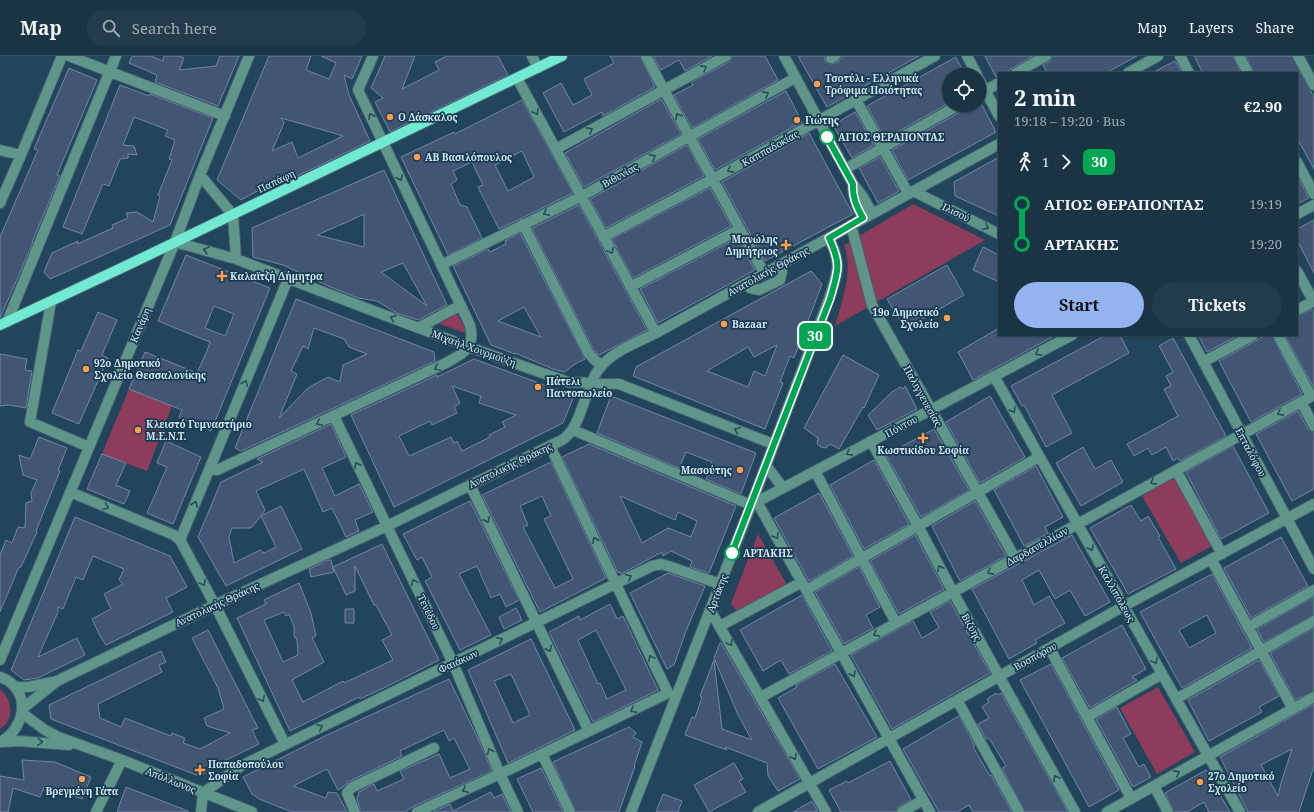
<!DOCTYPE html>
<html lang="en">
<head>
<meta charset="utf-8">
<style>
  body { margin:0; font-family:"Noto Serif",serif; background:#233c4b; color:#f1f3f6; height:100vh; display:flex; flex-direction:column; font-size:15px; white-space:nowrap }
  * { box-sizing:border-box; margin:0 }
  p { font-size:13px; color:#9faab2 }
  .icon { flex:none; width:22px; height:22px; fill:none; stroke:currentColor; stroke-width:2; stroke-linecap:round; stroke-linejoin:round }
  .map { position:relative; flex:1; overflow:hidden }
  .drawer { position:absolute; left:998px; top:16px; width:300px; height:264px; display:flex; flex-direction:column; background:#1a3444; border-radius:0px; box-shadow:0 1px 3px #0004,0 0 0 1px #384f5d }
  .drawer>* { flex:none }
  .badge { padding:0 8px; border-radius:6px; font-size:14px; line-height:26px }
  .controls { position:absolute; left:942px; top:12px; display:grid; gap:8px }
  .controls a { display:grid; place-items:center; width:44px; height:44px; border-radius:50%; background:#1a3444; box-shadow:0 1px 3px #0004,0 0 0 1px #384f5d; font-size:20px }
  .map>.badge { position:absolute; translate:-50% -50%; box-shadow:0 0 0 2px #fff }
  .legs { display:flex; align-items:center; gap:6px; height:44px; padding:0 16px; font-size:13px }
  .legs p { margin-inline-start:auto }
  .summary { display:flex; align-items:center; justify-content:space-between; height:68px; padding:0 16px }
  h1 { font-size:22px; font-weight:700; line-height:30px }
  .primary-button { display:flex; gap:8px; margin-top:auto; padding:8px 16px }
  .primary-button a { flex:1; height:46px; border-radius:24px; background:#95b2f1; color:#111; font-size:16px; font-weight:700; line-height:46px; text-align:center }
  .primary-button a+a { background:#233c4b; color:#f1f3f6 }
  ul { padding:0 16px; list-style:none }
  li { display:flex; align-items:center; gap:14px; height:40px; font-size:15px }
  li i { display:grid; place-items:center; width:6px; height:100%; margin:0 5px; background:currentColor }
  li i::after { content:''; width:10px; height:10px; margin:-5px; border:3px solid; border-radius:50%; background:#1a3444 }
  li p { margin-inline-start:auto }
  li:first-child i { background:linear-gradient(#0000 50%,currentColor 0) }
  li:last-child i { background:linear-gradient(currentColor 50%,#0000 0) }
  header { display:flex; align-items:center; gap:24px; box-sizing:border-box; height:56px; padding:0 20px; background:#1a3444; border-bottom:1px solid #384f5d }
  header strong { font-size:19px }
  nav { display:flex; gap:22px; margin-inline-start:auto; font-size:14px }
  .search { width:280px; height:36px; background:#233c4b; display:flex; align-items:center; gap:10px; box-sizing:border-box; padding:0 14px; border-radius:22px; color:#9faab2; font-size:15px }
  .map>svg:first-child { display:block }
  .green { fill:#8e3c5c }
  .building { fill:#425673; stroke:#7086a6; fill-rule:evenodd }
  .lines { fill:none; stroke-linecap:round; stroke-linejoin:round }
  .minor-casing { stroke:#436276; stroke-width:12 }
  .major-casing { stroke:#436276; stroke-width:12 }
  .minor { stroke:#60968a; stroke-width:10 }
  .major { stroke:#72ead2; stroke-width:10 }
  .oneway { stroke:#264d5c }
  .line-1-casing { stroke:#fff; stroke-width:9 }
  .line-1 { stroke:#00a651; stroke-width:6 }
  .poi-dot { fill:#fb9e50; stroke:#183b50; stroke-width:1.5 }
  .stop-1-dot { fill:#fff; stroke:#00a651; stroke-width:2 }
  .labels { text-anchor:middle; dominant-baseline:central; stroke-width:3.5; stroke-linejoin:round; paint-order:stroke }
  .poi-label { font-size:10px; font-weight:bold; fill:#d3e6f3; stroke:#183b50; text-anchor:start }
  .stop-label { font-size:10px; font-weight:bold; fill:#d3e6f3; stroke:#183b50; text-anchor:start }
  .street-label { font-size:10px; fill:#d3e6f3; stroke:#183b50 }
</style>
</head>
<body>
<header>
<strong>Map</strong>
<div class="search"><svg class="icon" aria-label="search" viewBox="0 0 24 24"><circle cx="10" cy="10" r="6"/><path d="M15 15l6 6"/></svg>Search here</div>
<nav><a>Map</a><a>Layers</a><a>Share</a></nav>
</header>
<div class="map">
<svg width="1314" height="756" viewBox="0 0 1314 756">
  <rect width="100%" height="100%" fill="#23455b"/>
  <path class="green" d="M913 148 985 184 835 270C842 245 854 214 844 189Z
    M456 256 466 275 465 277 440 268 439 266Z
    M129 333 172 350 147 415 102 398Z
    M1174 421 1212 490 1181 507 1142 440Z
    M758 478 787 529 737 556 731 547Z
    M1158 631 1195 696 1157 718 1120 652Z
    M0 633C13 643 15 664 0 673Z"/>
  <path class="building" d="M132 0H151L163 5 164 0H179L184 2 179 14 216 10 220 0H239L218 50 155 26 157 19 129 7Z
    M269 0H311L306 14 329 23 336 7 321 0H362L352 23 344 19 349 39 370 85 287 125 285 120 241 144 217 124ZM281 62 330 76 343 80 298 102 292 86 272 95 284 67Z
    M385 0H415L402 33 439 14 435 6 447 0H498L508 19 390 76 375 46 383 42 371 32Z
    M610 0H640L655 31 603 60 602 56 564 76 543 37 561 27 573 49 592 39 584 23 614 7Z
    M653 0H712L685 15 679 4 661 14Z
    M732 0H765L778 24 692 72 674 39 693 29 691 26 729 6Z
    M798 0H825V5L831 8 838 6 842 0H919L827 51Z
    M985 0H1033L1004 17H999V19L996 21Z
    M1052 0H1137L1106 17H1047L1043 9 1050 5Z
    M1194 0H1233L1241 17H1203Z
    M1246 0H1292L1314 41V113L1297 82V17H1254Z
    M956 1 965 19H949V47L885 83 867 50Z
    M1175 5 1182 17H1152L1167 9Z
    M69 12 97 24 57 119 60 120 32 186H33L21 214 0 262V181L38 94 34 93Z
    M120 29 149 40 150 38 213 62 170 169 50 223 44 216 52 197 78 185 77 188 113 172 112 169 128 162 126 157 137 156 153 166 160 140 158 139 172 104 169 103 175 84 165 80 168 74 134 61 123 89 134 90 137 99 128 98V102L120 103 109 130 103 128 82 178 63 171Z
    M786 35 802 66 715 114 698 83Z
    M661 43 681 78 584 131 565 97Z
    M522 44 573 137 499 173 478 131 483 129 472 106 453 115 457 124 451 128 460 149 467 151 482 182 448 199 401 101 454 76 455 78ZM522 95 534 121 508 135 495 109Z
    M965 49H982L996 76 908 124 892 94 962 55Z
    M855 56 874 89 852 102 833 69Z
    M809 77 853 158 765 205 722 126Z
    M687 89 704 120 606 172 590 143Z
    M880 101 899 135 878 147 859 112Z
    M999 101V160L955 140 954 126Z
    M384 114 447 249 418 264 397 257 377 245 358 242 335 233 283 209 253 201 252 172ZM364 158V191L317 179 347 166ZM403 207 427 250 381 216Z
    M1297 120 1309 142 1297 148Z
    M710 132 731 170 633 222 612 183Z
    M579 149 647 274 599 299 594 294 532 172Z
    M1314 164V217L1297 184V173Z
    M520 177 585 303 575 308 565 316 553 313 515 297V298L491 289 453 210 488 193 490 196 506 188 505 185ZM524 251 541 281 498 265Z
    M737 182 755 214 658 267 640 233Z
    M983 191 999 199V226L973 214Z
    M186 199 270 232 211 375 179 361 182 354 129 333 145 296 197 317 207 295 210 286 158 265ZM214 250 234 258 225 280 205 272Z
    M947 209 964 239 905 273 887 243Z
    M811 215 822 228 794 302 790 300 780 326 783 327 765 373 633 320 636 311ZM777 289 765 320 754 315 748 331 707 315 748 291 754 301Z
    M296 243 434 296 435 305 241 395 235 392ZM314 272 344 283 349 291 367 298 343 309 340 326 328 321 308 332 279 362 297 318 291 315 303 290 308 293Z
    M1312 253 1314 256V332L1285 279H1297V260Z
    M98 256 117 264 102 299 108 302 79 368 52 357 78 294 81 295Z
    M999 272V279H1056L973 324 958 296Z
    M1106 279H1120L1129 297 1052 339 1072 377 1046 391 1024 349 1022 350 1011 330Z
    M1198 279H1239L1207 296Z
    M1266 279H1272L1302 338 1251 366 1219 305Z
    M1173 282 1226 380 1180 405 1178 402 1173 405 1166 391 1152 399 1148 392 1134 400 1127 388 1178 360 1164 333 1171 330 1166 320 1173 316 1159 290Z
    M0 298 27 303 25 314 32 315 26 352 9 349 0 350Z
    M843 299 879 319 864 352 863 351 839 393 830 388 826 392 821 391 817 388 818 382 804 372Z
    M474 303 574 340 563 367 394 451 351 359 437 319V321ZM452 330 481 340 479 347 516 359 502 366 505 371 489 379 490 381 462 395 457 385 454 387 451 381 409 400 399 380 430 365 432 369 457 357 454 351 460 347Z
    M905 330 917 353 877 374 868 359 892 336 900 331 903 333Z
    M611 340 756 397 741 438 706 423 712 406 686 396 679 412 597 377Z
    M990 340 1025 401 980 427 946 366Z
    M1298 355 1308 373 1314 376V433L1292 445 1256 378Z
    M331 368 346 401 322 412 335 440 359 428 373 456 355 464 359 475 346 481 332 452 323 456 304 413 256 435 265 454 261 460 281 450 302 493 226 530 198 481 221 426 263 406 257 403ZM261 460 276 491 264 497 260 494 234 507 229 481 232 472H251Z
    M934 373 969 434 921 461 886 399Z
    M39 381 67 392 58 414 60 415 36 475 37 476 21 511H19L0 556V499L6 484 12 487 18 471 25 472 26 447 32 445 31 437 37 424 23 419 19 399 30 403Z
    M166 385 201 401 173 468 147 457 167 411 157 407Z
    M589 388 736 450 709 517 690 511 692 505 671 495 663 500 662 496 621 518 620 516 618 517 562 401ZM620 440 675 464 678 456 697 465 691 481 668 472 642 487Z
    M1233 390 1269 457 1221 483 1186 416Z
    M1083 391 1095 413 1111 404 1123 426 1081 450 1056 407Z
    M102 398 126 407 116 429 130 435 124 448 87 433Z
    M874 404 909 468 864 493 830 429Z
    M551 406 606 522 540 556 482 439ZM542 440 551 460 544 463 573 523 555 532 523 471 528 469 520 450Z
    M1036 410 1063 461 1045 471 1048 477 1024 490 994 434Z
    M819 437 853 500 809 525 774 462Z
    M470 445 519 544 506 551 500 538 491 542 477 510 459 518 491 579 460 594 425 525 432 521 422 501 417 504 403 478Z
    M975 445 1006 500 960 525 932 470Z
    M1131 449 1141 465 1148 460 1160 480 1158 481 1176 513 1128 538 1090 472Z
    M75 461 170 500 187 531 166 542 173 556 106 589 100 580 92 563 111 553 104 538 123 528 119 524 124 513 93 500 83 524 76 521 63 553 58 551V556L38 601 77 582 85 599 38 622 24 624 11 614Z
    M915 479 944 533 899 558 870 505Z
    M1072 479 1110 546 1085 560 1070 534 1055 543 1039 514 1022 524 1034 549 1049 540 1065 567 1035 584 1037 587 1009 603 972 533Z
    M1281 481 1308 530 1251 562 1224 512Z
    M382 488 439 604 388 630 360 643 359 641 290 675 237 562 266 548 264 544 299 527 311 557 316 580 312 582 324 606 292 624 303 646 343 625 344 627 393 604 382 584 392 579 376 549H374L355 510V535L346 539 333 511ZM284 556 286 560 289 558 294 570V580L297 584 298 599 283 606 264 564Z
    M328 504H331L334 516 311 521 309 513Z
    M859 511 880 551 866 559 873 572 844 588 815 536Z
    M668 517 705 530 686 575 674 609 667 613 630 537Z
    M1212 518 1252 592 1182 632 1140 556ZM1207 559 1216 577 1189 592 1179 574Z
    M802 539 832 595 789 618 781 604 763 615 740 574Z
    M1314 541V559L1264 586 1257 573Z
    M950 545 990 617 892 673 851 599 913 565 922 582 939 572 930 556Z
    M610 548 617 563 623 560 658 634 593 666 549 576 579 560 580 564ZM596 574 626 634 607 643 600 627 598 628 578 584Z
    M516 552 522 564 504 573 499 561Z
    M345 553H354V567H345Z
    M1122 569 1146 613 1132 621 1137 624 1090 652 1062 602Z
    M1314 572V635L1295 644 1270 597Z
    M208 574 258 672 252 674 259 688 220 707 221 709 199 720 51 663 49 649 161 595 166 606 159 609 162 616 98 648 100 662 121 671 125 662 171 680 172 677 185 682 183 687 200 693 230 677 207 670 204 662 224 653 218 632 192 582Z
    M531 583 575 674 508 707 468 614ZM511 618 530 659 513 667 494 625Z
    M720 587H721L800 723 778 735 768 720 767 707 725 691 727 694 685 679 692 661 695 662 702 641 700 640 714 604 722 673 752 684 738 659 714 602Z
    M1259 604 1279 640 1259 651 1262 656 1209 685 1188 644Z
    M835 608 877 681 818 713 778 642 797 631 796 629Z
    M1051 608 1119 734 1089 751 1020 624Z
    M449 623 481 689 492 715 414 750 405 756H361L357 743 359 736 374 728 377 735 404 723 400 715 439 698 450 722 470 713 454 682 449 685 444 674 400 695 402 700 348 726 343 731 338 734 327 713 293 730 326 742 328 736 337 737 347 756H292L259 743 252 738 243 721 327 679Z
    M996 637 998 639 1001 637 1068 756H1025L1002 712 1006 710 989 682 986 683 978 668 989 662 982 651 989 646 987 643Z
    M1314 648V710L1299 756H1248L1220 701ZM1292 693 1281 727 1278 740 1261 709Z
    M1117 651 1131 678 1123 682 1139 711 1144 708 1151 721 1133 731 1096 663Z
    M959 660 975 690 973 691 990 720 991 719 1012 756H973L969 749 957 756H939L903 693Z
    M629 671 636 677 633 681 642 686 634 710H635L619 756H576L553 706Z
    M22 704 55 706 91 721 82 743 45 729 40 741 13 732 8 756H0V720L24 724Z
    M890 705 911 744 898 751 896 756H841L829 734 847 725 848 727Z
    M734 707 743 723 739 725 746 736 709 756 694 729Z
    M541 712 563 756H533L517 723Z
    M1206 714 1230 756H1209L1204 746 1187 756H1174L1165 737Z
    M126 731 188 755V756H117Z
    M491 736 494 742 502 738 511 756H433L450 748 453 755Z
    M663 738 682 745 678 756H656Z
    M812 745 818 756H793Z"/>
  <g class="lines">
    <g class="minor-casing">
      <path id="minor" d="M69 0 225 60
        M532 0 538 12
        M646 0 664 34 764 217
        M784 0 853 128 863 141 872 157
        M967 0 977 19
        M1180 0 1189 17
        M1239 0 1248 17
        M1298 0 1314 29
        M831 2 835 0
        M1016 17 1046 0
        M1128 17 1158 0
        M517 22 656 277
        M979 23 999 60
        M979 38 999 27
        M856 44 908 137 913 135
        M556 93 726 0
        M0 94 21 99
        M1297 106 1314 138
        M845 113 959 49
        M200 119 233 159 236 203
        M853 128C852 141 857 151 863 162
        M913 135 999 178
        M0 147 21 99 62 0
        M1297 158 1314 149
        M523 168 589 298 601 310
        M851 169 872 249 1015 502
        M603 181 713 123 935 0
        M175 186 236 203 469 291 568 326 619 328 773 388
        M441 209 582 140 795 22
        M1297 215 1314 246
        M630 231 740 173
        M750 232 759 234 780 224 782 215
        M51 246 30 366 89 391
        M1297 254 1314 245
        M7 266 116 0
        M418 272 461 249
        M1189 279 1314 513
        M1278 279 1311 340
        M1203 306 1253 279
        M994 320 1240 756
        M1301 346 1314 370
        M334 360 453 607 500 718 518 756
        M573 374 751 449
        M871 385 918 470 953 536 999 620 1075 756
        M550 390 668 637
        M766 409 783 432
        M210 413 217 414 444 308C462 298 476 293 470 269L358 34 373 0
        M1176 414 1222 498
        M815 415 896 567
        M470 429 589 675
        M70 436 174 479 180 484 215 549 285 688
        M757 446 930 756
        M751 449 1072 279
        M180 484 288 223
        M1211 503 1293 653
        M806 534 1039 401
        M710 554 826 756
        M720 570 802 526
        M1248 571 1314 534
        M1050 593 1131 742
        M0 604 175 186 200 119 249 0
        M0 621C31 632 27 670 2 685
        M15 631H28L53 626
        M761 641 1314 339
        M1176 643 1314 565
        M957 644 1019 756
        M22 653 57 625 215 549 387 470 562 384C582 372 584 332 599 313 612 295 637 287 656 277L999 88
        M22 657 45 674 58 681 122 704 252 756
        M1087 661 1162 618
        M1 686 18 685 69 689
        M542 698 570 756
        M1154 730 1168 756
        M96 756 122 704
        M201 756 203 737 241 710 652 510 661 508 668 510 720 528
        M355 756 347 737 351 732 434 692
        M417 756 500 718 668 637
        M631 756 751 449 829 243C838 215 842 209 829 182
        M758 756 1124 550 1314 448
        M902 756 923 744
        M1107 756 1314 641"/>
    </g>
    <g class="major-casing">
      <path id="major" d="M0 269 132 207 562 0"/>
    </g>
    <use href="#minor" class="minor"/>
    <use href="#major" class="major"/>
  </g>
  <defs><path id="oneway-chevron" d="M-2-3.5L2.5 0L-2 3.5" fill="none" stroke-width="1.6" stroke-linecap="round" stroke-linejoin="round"/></defs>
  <g class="oneway">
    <use href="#oneway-chevron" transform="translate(704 12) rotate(-29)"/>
    <use href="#oneway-chevron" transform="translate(766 38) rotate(-29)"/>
    <use href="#oneway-chevron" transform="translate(536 56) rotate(62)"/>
    <use href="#oneway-chevron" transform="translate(371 60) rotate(-115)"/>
    <use href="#oneway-chevron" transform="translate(678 60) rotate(-119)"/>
    <use href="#oneway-chevron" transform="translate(590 74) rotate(-29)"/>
    <use href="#oneway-chevron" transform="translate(653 101) rotate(-29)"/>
    <use href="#oneway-chevron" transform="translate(730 114) rotate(151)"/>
    <use href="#oneway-chevron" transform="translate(400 122) rotate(65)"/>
    <use href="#oneway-chevron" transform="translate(546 157) rotate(155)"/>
    <use href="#oneway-chevron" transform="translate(986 171) rotate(26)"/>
    <use href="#oneway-chevron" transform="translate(206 194) rotate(-164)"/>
    <use href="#oneway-chevron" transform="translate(611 195) rotate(62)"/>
    <use href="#oneway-chevron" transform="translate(393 262) rotate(-159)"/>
    <use href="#oneway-chevron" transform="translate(1038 297) rotate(152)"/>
    <use href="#oneway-chevron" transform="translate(437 312) rotate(155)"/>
    <use href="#oneway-chevron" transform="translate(245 327) rotate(-68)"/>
    <use href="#oneway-chevron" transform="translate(1013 354) rotate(60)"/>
    <use href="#oneway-chevron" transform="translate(1280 357) rotate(151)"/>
    <use href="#oneway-chevron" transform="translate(319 367) rotate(155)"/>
    <use href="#oneway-chevron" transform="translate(737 374) rotate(-159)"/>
    <use href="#oneway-chevron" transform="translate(849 397) rotate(152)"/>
    <use href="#oneway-chevron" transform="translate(357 409) rotate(-116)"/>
    <use href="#oneway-chevron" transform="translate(1153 426) rotate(151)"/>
    <use href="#oneway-chevron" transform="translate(195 448) rotate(-68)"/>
    <use href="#oneway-chevron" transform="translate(106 451) rotate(22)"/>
    <use href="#oneway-chevron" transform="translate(487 464) rotate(64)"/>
    <use href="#oneway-chevron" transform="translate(776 480) rotate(61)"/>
    <use href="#oneway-chevron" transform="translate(595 484) rotate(-115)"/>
    <use href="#oneway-chevron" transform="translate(1091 492) rotate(60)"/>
    <use href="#oneway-chevron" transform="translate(940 512) rotate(-117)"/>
    <use href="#oneway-chevron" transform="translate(990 516) rotate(151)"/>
    <use href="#oneway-chevron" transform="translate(629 521) rotate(-25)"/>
    <use href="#oneway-chevron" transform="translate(414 526) rotate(-116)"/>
    <use href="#oneway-chevron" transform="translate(203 527) rotate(62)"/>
    <use href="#oneway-chevron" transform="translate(876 578) rotate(151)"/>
    <use href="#oneway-chevron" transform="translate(500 584) rotate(-25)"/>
    <use href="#oneway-chevron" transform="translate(730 587) rotate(60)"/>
    <use href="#oneway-chevron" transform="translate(549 593) rotate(64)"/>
    <use href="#oneway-chevron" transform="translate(651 602) rotate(-116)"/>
    <use href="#oneway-chevron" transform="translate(1155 605) rotate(60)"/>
    <use href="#oneway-chevron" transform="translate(853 618) rotate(61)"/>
    <use href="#oneway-chevron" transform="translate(262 643) rotate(63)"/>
    <use href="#oneway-chevron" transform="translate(633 654) rotate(154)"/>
    <use href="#oneway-chevron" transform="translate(320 671) rotate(-26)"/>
    <use href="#oneway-chevron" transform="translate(40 686) rotate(4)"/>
    <use href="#oneway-chevron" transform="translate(490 695) rotate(-113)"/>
    <use href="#oneway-chevron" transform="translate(794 701) rotate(60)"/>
    <use href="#oneway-chevron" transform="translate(1177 717) rotate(-29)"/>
    <use href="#oneway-chevron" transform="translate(1056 722) rotate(-119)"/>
    <use href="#oneway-chevron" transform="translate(465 734) rotate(155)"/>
  </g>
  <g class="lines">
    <g class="line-1-casing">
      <path id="line-1" d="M732 497 830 243C838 215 842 209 829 182L863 162C857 151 852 141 853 128L827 81"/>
    </g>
    <use href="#line-1" class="line-1"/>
  </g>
  <g class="poi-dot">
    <circle cx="817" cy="28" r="4"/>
    <circle cx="390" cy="61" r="4"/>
    <circle cx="797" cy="64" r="4"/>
    <circle cx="417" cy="101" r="4"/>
    <path d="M784 183h4v4h4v4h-4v4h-4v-4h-4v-4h4z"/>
    <path d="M220 214h4v4h4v4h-4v4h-4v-4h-4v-4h4z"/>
    <circle cx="947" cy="262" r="4"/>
    <circle cx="724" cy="268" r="4"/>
    <circle cx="86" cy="313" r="4"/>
    <circle cx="538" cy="331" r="4"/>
    <circle cx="138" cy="374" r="4"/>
    <path d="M921 376h4v4h4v4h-4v4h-4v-4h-4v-4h4z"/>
    <circle cx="740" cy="414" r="4"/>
    <path d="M198 708h4v4h4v4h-4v4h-4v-4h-4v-4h4z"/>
    <circle cx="82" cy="723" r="4"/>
    <circle cx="1200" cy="726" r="4"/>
  </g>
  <g class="stop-1-dot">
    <circle cx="827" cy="81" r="7"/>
    <circle cx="732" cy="497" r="7"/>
  </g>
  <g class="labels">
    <g class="poi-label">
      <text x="825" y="22">Τσοτύλι - Ελληνικά<tspan x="825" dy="12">Τρόφιμα Ποιότητας</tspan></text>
      <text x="398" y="61">Ο Δάσκαλος</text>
      <text x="805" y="64">Γιώτης</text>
      <text x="425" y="101">ΑΒ Βασιλόπουλος</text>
      <text x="778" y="183" text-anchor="end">Μανώλης<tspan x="778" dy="12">Δημήτριος</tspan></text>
      <text x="230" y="220">Καλαϊτζή Δήμητρα</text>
      <text x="939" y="256" text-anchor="end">19ο Δημοτικό<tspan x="939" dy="12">Σχολείο</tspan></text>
      <text x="732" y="268">Bazaar</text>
      <text x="94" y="307">92ο Δημοτικό<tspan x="94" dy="12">Σχολείο Θεσσαλονίκης</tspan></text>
      <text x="546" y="325">Πάτελι<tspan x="546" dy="12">Παντοπωλείο</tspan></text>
      <text x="146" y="368">Κλειστό Γυμναστήριο<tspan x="146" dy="12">Μ.Ε.Ν.Τ.</tspan></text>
      <text x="923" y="394" text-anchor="middle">Κωστικίδου Σοφία</text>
      <text x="732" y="414" text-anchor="end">Μασούτης</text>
      <text x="208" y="708">Παπαδοπούλου<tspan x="208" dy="12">Σοφία</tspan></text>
      <text x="1208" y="720">27ο Δημοτικό<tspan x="1208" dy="12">Σχολείο</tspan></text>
      <text x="82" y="735" text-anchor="middle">Βρεγμένη Γάτα</text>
    </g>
    <g class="stop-label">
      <text x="838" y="81">ΑΓΙΟΣ ΘΕΡΑΠΟΝΤΑΣ</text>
      <text x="743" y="497">ΑΡΤΑΚΗΣ</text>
    </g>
    <g class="street-label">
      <text transform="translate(770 92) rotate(-29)">Καππαδοκίας</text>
      <text transform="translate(620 119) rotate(-29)">Βιθυνίας</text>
      <text transform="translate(276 125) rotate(-26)">Παπάφη</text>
      <text transform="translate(956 156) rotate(26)">Ιλισού</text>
      <text transform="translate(768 215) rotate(-29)">Ανατολικής Θράκης</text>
      <text transform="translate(140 269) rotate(-67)">Κανάρη</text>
      <text transform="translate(474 292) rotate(20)">Μιχαήλ Χουρμούζη</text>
      <text transform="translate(923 340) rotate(61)">Παλιγγενεσίας</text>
      <text transform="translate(901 370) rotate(-28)">Πόντου</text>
      <text transform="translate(1251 396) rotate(62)">Επταλόφου</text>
      <text transform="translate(510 409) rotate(-26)">Ανατολικής Θράκης</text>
      <text transform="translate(1037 490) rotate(-29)">Δαρδανελλίων</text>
      <text transform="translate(717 537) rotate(-69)">Αρτάκης</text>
      <text transform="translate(1117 538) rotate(60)">Καλλιπόλεως</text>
      <text transform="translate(217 548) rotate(-25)">Ανατολικής Θράκης</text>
      <text transform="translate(429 556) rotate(64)">Τενέδου</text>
      <text transform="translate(972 571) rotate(61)">Βιζύης</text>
      <text transform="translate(1035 600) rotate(-29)">Βοσπόρου</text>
      <text transform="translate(458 605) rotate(-25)">Φαιάκων</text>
      <text transform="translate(171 724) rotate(22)">Απόλλωνος</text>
    </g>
  </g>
</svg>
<div class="controls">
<a><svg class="icon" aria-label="locate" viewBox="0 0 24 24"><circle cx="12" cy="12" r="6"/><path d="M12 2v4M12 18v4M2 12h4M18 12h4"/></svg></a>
</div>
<b class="badge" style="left:815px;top:280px;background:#00a651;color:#fff">30</b>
<section class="drawer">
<div class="summary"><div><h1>2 min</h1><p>19:18 – 19:20 · Bus</p></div><b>€2.90</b></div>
<div class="legs"><svg class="icon" aria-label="walk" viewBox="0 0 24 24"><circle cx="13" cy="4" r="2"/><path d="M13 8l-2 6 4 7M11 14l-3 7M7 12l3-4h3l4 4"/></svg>1<svg class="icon" aria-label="forward" viewBox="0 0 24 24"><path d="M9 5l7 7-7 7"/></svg><b class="badge" style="background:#00a651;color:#fff">30</b></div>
<ul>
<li><i style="color:#00a651"></i><b>ΑΓΙΟΣ ΘΕΡΑΠΟΝΤΑΣ</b><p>19:19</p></li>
<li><i style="color:#00a651"></i><b>ΑΡΤΑΚΗΣ</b><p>19:20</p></li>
</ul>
<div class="primary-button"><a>Start</a><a>Tickets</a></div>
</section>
</div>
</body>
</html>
